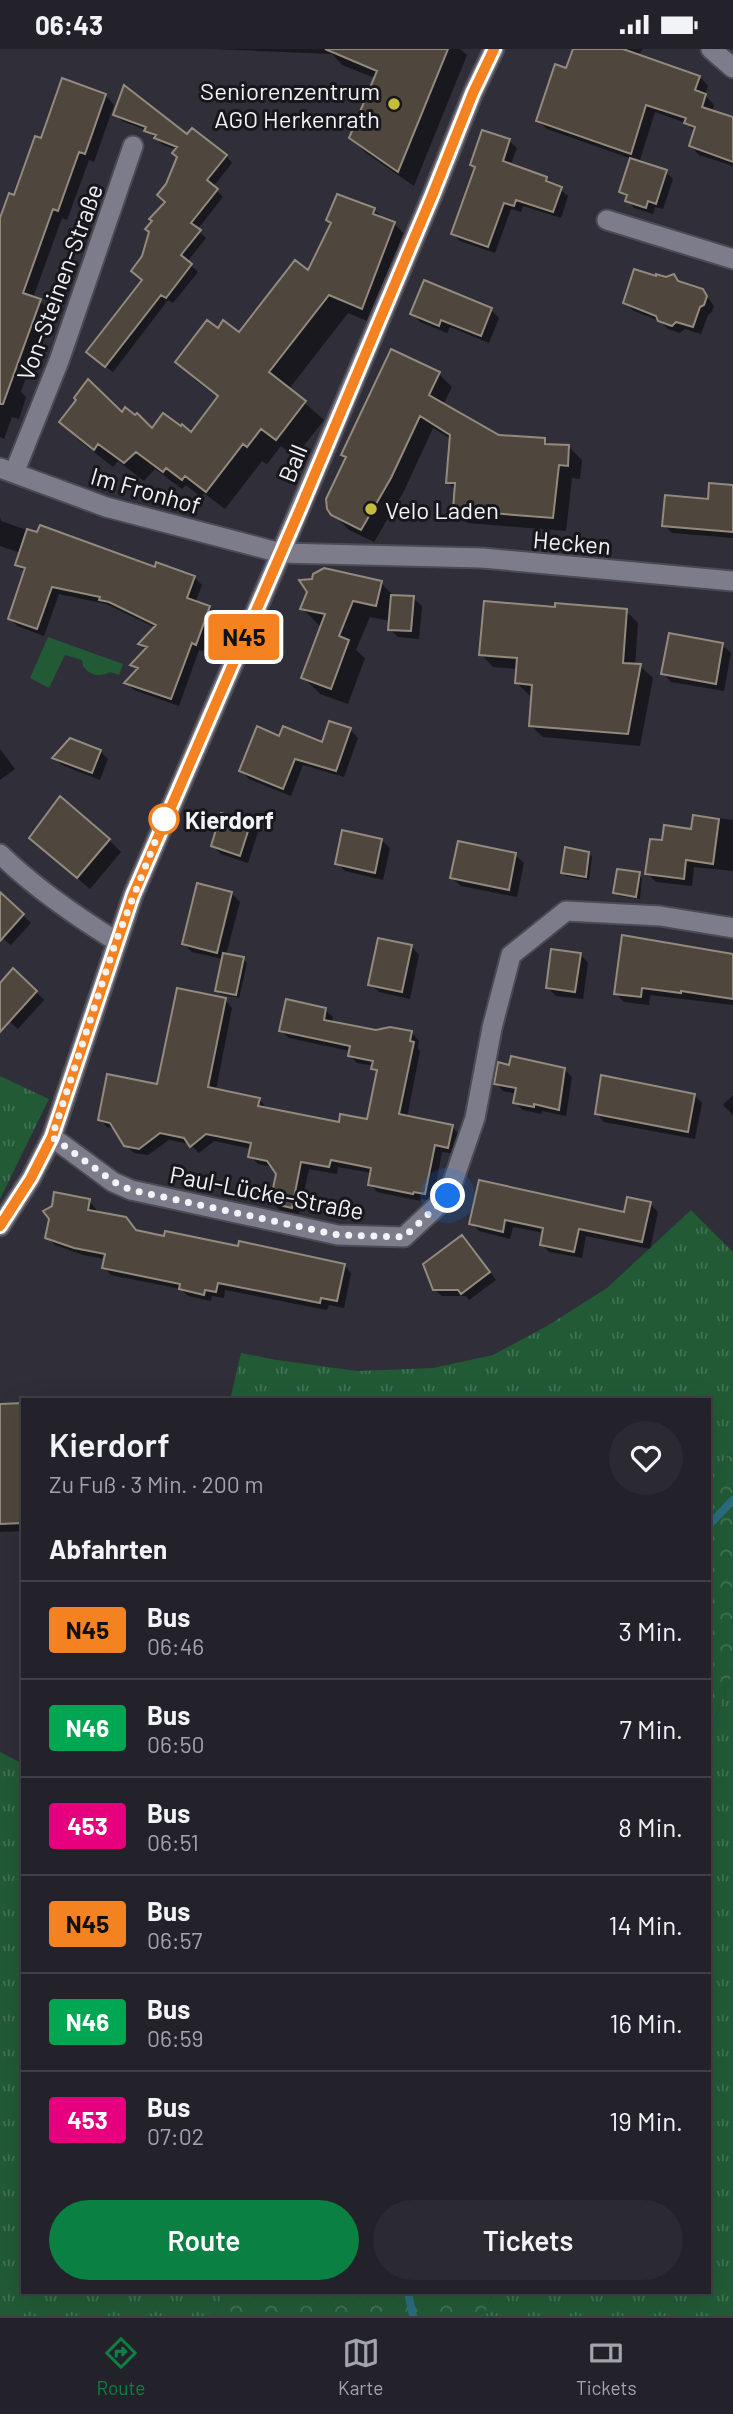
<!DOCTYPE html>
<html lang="de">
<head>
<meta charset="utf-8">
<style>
  body { margin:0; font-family:Barlow,sans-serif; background:#2b2a33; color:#f1f3f6; height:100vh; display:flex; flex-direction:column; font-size:26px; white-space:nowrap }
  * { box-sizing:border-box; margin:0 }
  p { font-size:23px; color:#a3a4a9 }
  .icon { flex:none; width:38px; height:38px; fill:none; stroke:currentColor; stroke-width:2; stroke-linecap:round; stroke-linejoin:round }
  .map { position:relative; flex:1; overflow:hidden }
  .sheet { position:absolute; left:21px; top:1349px; width:690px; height:896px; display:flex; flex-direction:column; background:#23222b; border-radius:0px; box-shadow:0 7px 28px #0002,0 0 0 2px #403f47 }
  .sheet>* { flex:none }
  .badge { padding:0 14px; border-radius:5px; font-size:24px; line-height:46px }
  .you { position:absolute; width:35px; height:35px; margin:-18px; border:5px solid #fff; border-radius:50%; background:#1a73e8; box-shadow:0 0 0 10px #1a73e833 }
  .map>.badge { position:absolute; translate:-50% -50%; box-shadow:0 0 0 4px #fff }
  h2 { padding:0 28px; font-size:26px; line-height:63px }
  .round { display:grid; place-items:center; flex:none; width:74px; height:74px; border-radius:37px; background:#2b2a33 }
  .summary { display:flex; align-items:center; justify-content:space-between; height:119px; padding:0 28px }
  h1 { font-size:33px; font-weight:600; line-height:52px }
  .primary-button { display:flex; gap:14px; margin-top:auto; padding:14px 28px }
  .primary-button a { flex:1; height:80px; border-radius:42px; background:#0b8043; color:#fff; font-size:28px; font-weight:600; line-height:80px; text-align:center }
  .primary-button a+a { background:#2b2a33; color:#f1f3f6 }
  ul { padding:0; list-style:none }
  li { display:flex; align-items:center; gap:21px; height:98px; padding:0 28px; border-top:2px solid #403f47 }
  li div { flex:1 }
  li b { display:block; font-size:26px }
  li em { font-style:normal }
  li .badge { min-width:77px; font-weight:700; text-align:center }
  .status { display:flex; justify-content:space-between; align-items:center; height:49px; padding:0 35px; background:#23222b; direction:ltr }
  .status svg { height:19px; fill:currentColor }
  .menu { display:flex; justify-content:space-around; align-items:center; height:98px; border-top:2px solid #403f47; background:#23222b; font-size:19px; color:#a3a4a9 }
  .menu a { display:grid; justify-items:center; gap:4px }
  .menu .current { color:#0b8043 }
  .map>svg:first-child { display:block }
  .grass { fill:url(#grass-tufts) }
  .forest { fill:url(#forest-crowns) }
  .park { fill:#225a36 }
  .shadow { fill:#0007 }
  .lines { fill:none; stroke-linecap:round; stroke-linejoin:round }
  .stream { stroke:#2a6c80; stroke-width:8 }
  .building { fill:#4f473d; stroke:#938a7e; stroke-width:2 }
  .minor-casing { stroke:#4c4b54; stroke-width:23 }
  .secondary-casing { stroke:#4c4b54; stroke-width:23 }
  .minor { stroke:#7d7c8a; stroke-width:19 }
  .secondary { stroke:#7d7c8a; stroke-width:19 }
  .line-casing { stroke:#fff; stroke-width:16 }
  .line { stroke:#f58220; stroke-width:10 }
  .walk { stroke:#f2f2f9; stroke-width:7; stroke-dasharray:0 12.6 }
  .poi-dot { fill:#c5bc3d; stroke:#17171c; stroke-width:2.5 }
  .stop-dot { fill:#fff; stroke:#f58220; stroke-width:3.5 }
  .labels { text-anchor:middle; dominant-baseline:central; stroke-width:6; stroke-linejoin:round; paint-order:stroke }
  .poi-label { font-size:24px; fill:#f2f2f9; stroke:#17171c; text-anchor:end }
  .street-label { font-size:24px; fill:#f2f2f9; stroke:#17171c }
  .stop-label { font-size:24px; font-weight:bold; fill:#f2f2f9; stroke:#17171c; text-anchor:start }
</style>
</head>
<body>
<div class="status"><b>06:43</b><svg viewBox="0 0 49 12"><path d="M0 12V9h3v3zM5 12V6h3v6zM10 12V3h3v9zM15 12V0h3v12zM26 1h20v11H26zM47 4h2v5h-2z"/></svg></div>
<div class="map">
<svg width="733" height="2267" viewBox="0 0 733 2267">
  <defs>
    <pattern id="grass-tufts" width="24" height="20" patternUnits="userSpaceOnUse" patternTransform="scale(1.75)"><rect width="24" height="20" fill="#225a36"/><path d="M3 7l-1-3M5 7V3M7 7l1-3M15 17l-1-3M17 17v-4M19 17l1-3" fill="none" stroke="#437254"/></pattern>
    <pattern id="forest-crowns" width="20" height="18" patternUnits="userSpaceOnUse" patternTransform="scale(1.75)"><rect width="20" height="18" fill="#225a36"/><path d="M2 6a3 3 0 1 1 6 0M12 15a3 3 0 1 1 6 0" fill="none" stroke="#437254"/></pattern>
  </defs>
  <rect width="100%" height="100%" fill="#2f2e39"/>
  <path class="grass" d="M0 1027 49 1050 0 1150Z
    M691 1161 733 1203V1403L709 1428V1351H230L241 1304 277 1311 357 1322 433 1319 493 1306 547 1277 607 1239Z
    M733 1622V2267H484L492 2244H709V1685Z
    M0 1703 23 1715V2244H224L214 2267H0Z"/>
  <path class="forest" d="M733 1403V1622L709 1685V1428Z
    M224 2244H492L484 2267H214Z"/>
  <path class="park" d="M48 588 123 615 119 626 110 623C99 629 90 626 83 617L82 611 65 606 49 639 30 629Z"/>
  <path class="shadow" d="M212 0H460L467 6 414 137 366 104 351 89 375 29 342 16 332 5Z
    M575 0H643L637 7 700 28 708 37 705 46 714 56 712 63 733 70V117L699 106 691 97 695 83 686 74 655 63 639 114 666 123 673 130 663 160 655 158 653 165 634 159 621 142 632 110 547 80 538 72 567 21Z
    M105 46 114 56 94 113 89 111 67 171 62 169 33 249 40 252 49 261 21 343 26 348 19 370 12 368 4 390 0 388V174L15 148 42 91Z
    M115 65 187 88 226 107 232 114 213 138 223 148 197 181 206 189 187 213 198 223 173 254 168 251 113 323 95 310 144 232V208L167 154V136L179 108 177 101 163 96 146 81 122 72Z
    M509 92 517 99 511 115 546 129 568 147 561 169 523 157 521 163 511 160 495 204 460 192 453 185 476 119 472 116Z
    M374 161 385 171 394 175 413 193 381 278 348 264 289 340 324 371 295 408 281 397 267 415 262 412 225 460 204 444 201 448 186 436 182 440 155 420 144 432 118 412 113 418 80 392 61 373 122 365 152 381 192 386 219 349 195 331 177 313 218 281 239 286 309 224Z
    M674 227 683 235 702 241 714 257 712 263 708 266 701 285 685 280 680 284 668 280 660 272 634 262 625 254Z
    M491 261 499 269 489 294 450 278 447 284 420 273 412 264Z
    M439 325 452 338 443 356 499 388 544 391 551 397 569 398 582 411 580 430 572 429 566 482 468 474 455 461 457 442 448 433 451 390 433 379 404 442 374 493 349 481 331 463Z
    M733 438V489L672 484 664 476Z
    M0 468 1 472 38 485 156 520 194 528 202 536 195 554 209 558 216 566 203 602 199 601 179 657 134 641 127 634 138 621 133 616 146 602 140 595 156 579 106 555 59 545 44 587 17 577 10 569 25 524 17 515 21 504 0 497Z
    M381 534 395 548 413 549 422 557 419 590 398 588 390 580V572L370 568 356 601 365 609 348 655 320 645 303 628 322 577 319 576 302 559Z
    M626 562 638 574 635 617H640L653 629 640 697 543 688 530 676 533 646H529L517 634 518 620 493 618 481 605Z
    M722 596 731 604 724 642 671 633 663 624Z
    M350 681 358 689 344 728 303 716 291 747 249 730 241 722 280 689 323 695Z
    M0 700 15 720 0 731Z
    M100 702 108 710 100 731 62 716 54 709Z
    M695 766 733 771V822L694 818 692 837 656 833 647 824 663 793 692 782Z
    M250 775 258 783 248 814 221 805 213 797Z
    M109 791 121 803 90 840 44 801Z
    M381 791 390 799 383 831 345 822 337 814Z
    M589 804 592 808 589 831 566 827 563 824Z
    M515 806 524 814 517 848 461 837 452 829Z
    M639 825 642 829 640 850 619 847 615 844Z
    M198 836 232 845 240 853 226 906 243 910 247 914 239 949 220 945 217 942 223 910 192 903 184 895Z
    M0 845 31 874 11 896 0 887Z
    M411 897 419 906 410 950 379 943 370 935Z
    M580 905 588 914 583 950 556 947 548 939Z
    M733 911V956L650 946 649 956 624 953 616 945Z
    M0 937 36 943 44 951 18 980 0 964Z
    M225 951 232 959 216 1041 260 1051 267 1060 340 1075 368 1072 378 1024 374 1017 357 1014 350 1007V1002L289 989 281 982 325 961 333 968 332 974 376 983 412 984 419 992 418 999 420 1002 407 1069 452 1078 459 1085 455 1105 442 1103 433 1152 421 1150V1152L377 1143 370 1135 372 1124 338 1118 337 1125 309 1120 299 1165 280 1161 272 1154 278 1125 273 1118 258 1115 250 1107 252 1100 214 1092 199 1104 190 1095 169 1091 148 1106 134 1104 125 1096 116 1080 107 1078 100 1070 159 1037Z
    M564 1020 572 1028 566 1067 542 1062 541 1065 523 1061 515 1054 517 1045 503 1042 496 1034Z
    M694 1046 702 1054 695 1090 604 1073 597 1065Z
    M733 1046V1066L723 1056Z
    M480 1133 626 1165 650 1155 658 1163 650 1200 586 1187 582 1209 549 1203 541 1195 544 1184 513 1178 510 1190 479 1182 471 1174Z
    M89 1152 96 1160V1164L137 1183 344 1216 351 1224 344 1259 329 1256 327 1261 225 1241 224 1249 212 1247 211 1252 188 1247 181 1240 111 1226 104 1218 105 1210 83 1206 55 1196 47 1188Z
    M469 1195 496 1231 469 1251 466 1247H442L434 1240Z
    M0 1356H23V1482L0 1483Z"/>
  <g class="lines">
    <path class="stream" d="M709 1476 733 1451
      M408 2244 413 2267"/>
  </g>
  <path class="building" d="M325 0H448L398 123 349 89 377 22Z
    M573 0H623L700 27 695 41 706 45 702 58 733 68V113L689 97 695 78 684 74 686 69 646 56 631 105 536 72 555 15 566 19Z
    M62 29 106 45 85 105 79 103 58 162 53 160 23 244 41 250 3 355H0V169L9 144 14 146 35 87 41 89Z
    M124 36 187 85 192 79 227 106 207 131 218 140 191 174 201 181 181 206 192 215 166 249 161 246 105 318 86 303 142 231 131 222 142 207 149 183 145 180 152 172 149 170 165 153 157 146 166 135 177 108 172 104 177 98 154 89 156 86 144 82 146 78 113 66Z
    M482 81 510 90 503 112 547 128 546 132 562 138 553 163 516 151 514 157 504 154 488 198 451 185 475 118 470 116Z
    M630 109 667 121 656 155 648 152 646 159 625 152 627 146 619 143Z
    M337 145 375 159 373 165 395 173 362 260 329 246 269 323 306 352 276 391 261 380 247 398 243 395 206 443 185 427 182 431 166 419 163 423 136 403 124 414 98 395 94 401 59 373 76 351 74 349 88 330 122 363 125 358 135 366 137 364 152 379 163 364 181 377 182 375 191 383 218 347 175 313 207 271 218 279 223 271 239 283 295 211 308 221 331 174 326 171Z
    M634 220 656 227V225L666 228 674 225 678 232 703 240 707 247 704 256 700 258 693 278 676 273 672 277 658 272 656 267 623 254Z
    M424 231 492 259 481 287 441 271 439 277 410 265Z
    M391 300 440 323 429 346 499 386 545 389V395L569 396 568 417 559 416 553 469 453 461 455 434H446L450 386 420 367 391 429 361 481 331 466 327 460 326 450 346 408 341 406Z
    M709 434 733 436V483L662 477 665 446 708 450Z
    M40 476 155 518 156 513 195 527 187 549 210 557 196 596 192 594 171 650 124 634 138 619 130 616 147 598 138 595 156 576 109 553 99 551 100 548 52 538 37 580 8 570 25 519 15 516 27 480 37 483Z
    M324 519 382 532 376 557 353 552 339 587 349 591 331 640 301 629 325 565 300 560 307 543 299 531 312 530 313 525Z
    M391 546 414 547 411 582 388 581Z
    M484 552 555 558V554L627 560 623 614 641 615 628 685 529 677 532 636 515 634 517 609 479 606Z
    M669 584 723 594 716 635 661 625Z
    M329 672 351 679 336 722 295 710 283 740 239 722 257 677 279 687 283 677 322 693Z
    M70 689 101 701 92 724 52 709Z
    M60 747 110 790 77 829 29 789Z
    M221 764 251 773 240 807 211 797Z
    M693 766 719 770 713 815 686 811 684 830 645 825 650 790 662 791 664 776 691 780Z
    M342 781 382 790 375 824 335 815Z
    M458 792 516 804 509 841 450 829Z
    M565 798 589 803 586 828 561 824Z
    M617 820 640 823 636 848 613 844Z
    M197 834 232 843 217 904 182 895Z
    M0 843 24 865 0 892Z
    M622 886 733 905V950L681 942V944L642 939 641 948 614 945Z
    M378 889 412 896 402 943 368 936Z
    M551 900 581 904 575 943 546 939Z
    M223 904 244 908 236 946 215 942Z
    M13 919 37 942 0 983V934Z
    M177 939 226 949 208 1038 260 1049 258 1057 339 1073 340 1065 367 1070 377 1021 371 1020 373 1012 348 1007 350 997 279 982 286 950 326 959 324 971 376 981 390 978 412 982 410 992 414 993 399 1065 453 1076 448 1099 435 1096 425 1145 414 1143 413 1145 368 1136 371 1119 331 1111 329 1118 301 1113 292 1159 270 1154 276 1125 267 1112 248 1108 251 1094 206 1085 190 1098 184 1089 160 1084 139 1100 124 1097 110 1074 98 1071 107 1025 157 1035Z
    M511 1007 565 1019 559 1061 534 1055V1058L513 1054 516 1039 494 1035 498 1013 509 1016Z
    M601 1026 695 1045 688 1083 595 1065Z
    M479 1131 624 1163 627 1148 651 1153 642 1193 579 1180 574 1203 540 1196 543 1179 505 1171 503 1183 469 1175Z
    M54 1143 90 1150 88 1161 126 1168 136 1181 164 1187 165 1182 238 1197 239 1192 345 1215 337 1252 321 1249 320 1254 218 1234 216 1243 205 1241 204 1246 179 1240 180 1235 102 1219 105 1205 74 1199 45 1189 49 1170 43 1162 52 1157Z
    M462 1186 490 1223 461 1245 458 1241H433L423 1215Z
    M23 1354V1474L0 1475V1355Z"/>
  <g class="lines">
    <g class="minor-casing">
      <path id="minor" d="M711 0 733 19
        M607 171 733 210
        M0 419 106 458 281 504 482 509 733 532
        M14 424 59 312 133 97
        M0 805C35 839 74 866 116 892
        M52 1088 113 1133 131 1141 338 1186 404 1188 448 1147 475 1069 492 979 511 906 566 862 660 867 733 879"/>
    </g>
    <g class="secondary-casing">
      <path id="secondary" d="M0 1177 31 1129 52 1088 133 846 281 504 432 147 473 44 494 0"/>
    </g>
    <use href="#minor" class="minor"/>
    <use href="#secondary" class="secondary"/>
  </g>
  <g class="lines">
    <g class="line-casing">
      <path id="line" d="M0 1177 31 1129 52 1088 133 846 301 458 432 147 473 44 494 0"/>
    </g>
    <use href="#line" class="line"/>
    <path class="walk" d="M164 770 116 892 52 1088 114 1133 131 1141 338 1186 404 1188 448 1147"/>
  </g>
  <g class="poi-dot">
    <circle cx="394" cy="55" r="7"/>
    <circle cx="371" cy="460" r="7"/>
  </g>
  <circle class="stop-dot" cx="164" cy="770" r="14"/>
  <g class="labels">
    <g class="poi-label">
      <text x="380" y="41">Seniorenzentrum<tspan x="380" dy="28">AGO Herkenrath</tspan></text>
      <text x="385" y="460" text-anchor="start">Velo Laden</text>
    </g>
    <g class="street-label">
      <text transform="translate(59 233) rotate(-70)">Von-Steinen-Straße</text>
      <text transform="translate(292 414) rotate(-68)">Ball</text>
      <text transform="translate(146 441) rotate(16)">Im Fronhof</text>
      <text transform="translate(572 493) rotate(5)">Hecken</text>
      <text transform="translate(267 1143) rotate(11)">Paul-Lücke-Straße</text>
    </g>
    <g class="stop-label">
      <text x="185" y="770">Kierdorf</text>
    </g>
  </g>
</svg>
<div class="you" style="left:448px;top:1147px"></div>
<b class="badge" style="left:244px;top:588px;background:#f58220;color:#111">N45</b>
<section class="sheet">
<div class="summary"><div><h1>Kierdorf</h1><p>Zu Fuß · 3 Min. · 200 m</p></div><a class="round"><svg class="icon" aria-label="heart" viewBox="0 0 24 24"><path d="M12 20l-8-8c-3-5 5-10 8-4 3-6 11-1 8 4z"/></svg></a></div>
<h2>Abfahrten</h2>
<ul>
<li><span class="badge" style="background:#f58220;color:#111">N45</span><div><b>Bus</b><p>06:46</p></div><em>3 Min.</em></li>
<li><span class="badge" style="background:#00a651;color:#fff">N46</span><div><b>Bus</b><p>06:50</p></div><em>7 Min.</em></li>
<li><span class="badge" style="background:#e6007e;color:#fff">453</span><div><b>Bus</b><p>06:51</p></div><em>8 Min.</em></li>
<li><span class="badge" style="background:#f58220;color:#111">N45</span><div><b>Bus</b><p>06:57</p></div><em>14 Min.</em></li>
<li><span class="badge" style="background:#00a651;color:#fff">N46</span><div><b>Bus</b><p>06:59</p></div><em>16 Min.</em></li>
<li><span class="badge" style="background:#e6007e;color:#fff">453</span><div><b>Bus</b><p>07:02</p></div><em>19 Min.</em></li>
</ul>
<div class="primary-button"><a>Route</a><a>Tickets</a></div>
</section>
</div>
<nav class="menu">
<a class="current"><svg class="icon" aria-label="directions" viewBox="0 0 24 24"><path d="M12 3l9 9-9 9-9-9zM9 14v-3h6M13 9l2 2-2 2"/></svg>Route</a>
<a><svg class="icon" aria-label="map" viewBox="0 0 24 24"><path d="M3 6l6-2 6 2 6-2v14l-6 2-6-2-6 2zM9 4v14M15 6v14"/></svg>Karte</a>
<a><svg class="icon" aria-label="tickets" viewBox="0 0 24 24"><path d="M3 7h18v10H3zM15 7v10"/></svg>Tickets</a>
</nav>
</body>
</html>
